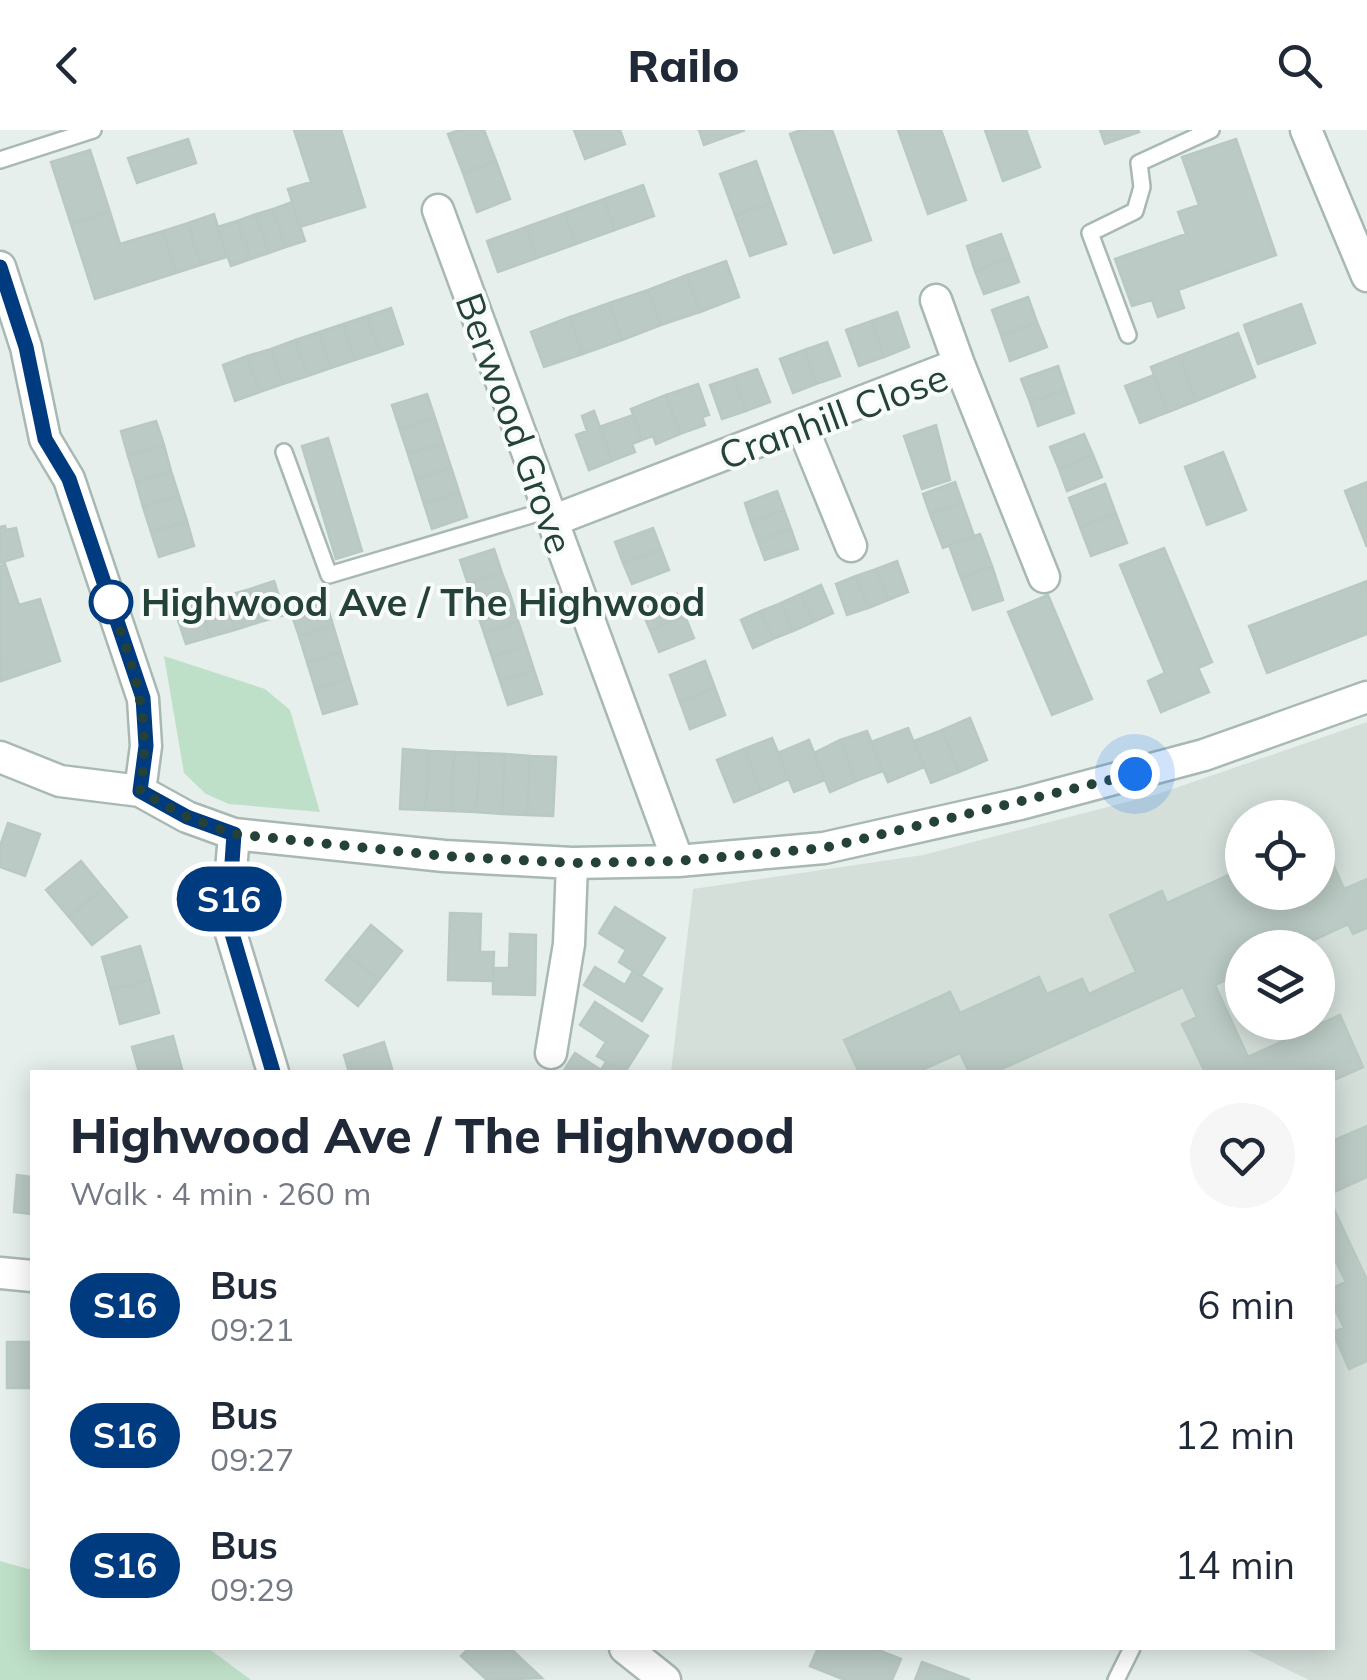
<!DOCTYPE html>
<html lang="en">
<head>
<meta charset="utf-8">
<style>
  body { margin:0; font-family:Mulish,sans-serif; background:#f6f6f7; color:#1f2937; height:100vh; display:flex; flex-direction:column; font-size:38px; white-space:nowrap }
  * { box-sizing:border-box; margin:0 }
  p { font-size:32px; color:#747a83 }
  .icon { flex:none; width:55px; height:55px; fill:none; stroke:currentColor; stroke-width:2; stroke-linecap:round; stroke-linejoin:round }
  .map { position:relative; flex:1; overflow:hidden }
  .side { position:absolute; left:30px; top:940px; width:1305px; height:580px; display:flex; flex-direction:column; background:#fff; border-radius:0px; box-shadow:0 5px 25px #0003 }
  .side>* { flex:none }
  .badge { padding:0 20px; border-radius:32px; font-size:35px; line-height:65px }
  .tools { position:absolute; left:1225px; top:670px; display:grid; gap:20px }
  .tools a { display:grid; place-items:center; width:110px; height:110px; border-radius:50%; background:#fff; box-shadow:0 5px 25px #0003; font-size:50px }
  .you { position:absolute; width:50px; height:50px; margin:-25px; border:8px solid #fff; border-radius:50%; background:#1a73e8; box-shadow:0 0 0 15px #1a73e833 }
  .map>.badge { position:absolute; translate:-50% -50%; box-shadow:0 0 0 5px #fff }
  .round { display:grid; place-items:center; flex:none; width:105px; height:105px; border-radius:52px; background:#f6f6f7 }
  .headline { display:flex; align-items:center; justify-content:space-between; height:170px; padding:0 40px }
  h1 { font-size:48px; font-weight:800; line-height:75px }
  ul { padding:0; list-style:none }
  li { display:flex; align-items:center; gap:30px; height:130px; padding:0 40px }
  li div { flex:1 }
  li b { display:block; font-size:38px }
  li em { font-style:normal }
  li .badge { min-width:110px; font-weight:700; text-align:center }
  header { display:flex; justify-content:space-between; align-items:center; height:130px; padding:0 40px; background:#fff; font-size:45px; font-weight:800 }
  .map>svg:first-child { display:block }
  .built { fill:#d4dfda; fill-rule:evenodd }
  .green { fill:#bfe0c8 }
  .building { fill:#bbcac4; stroke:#b8c9c2; stroke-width:2.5 }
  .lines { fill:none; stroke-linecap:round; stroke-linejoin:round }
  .service-casing { stroke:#a8b8b2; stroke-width:20 }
  .minor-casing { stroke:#a8b8b2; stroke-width:35 }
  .service { stroke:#fff; stroke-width:15 }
  .minor { stroke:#fff; stroke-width:30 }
  .line-casing { stroke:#fff; stroke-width:22 }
  .line { stroke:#003b80; stroke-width:15 }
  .walk { stroke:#24423a; stroke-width:10; stroke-dasharray:0 18 }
  .stop-dot { fill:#fff; stroke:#003b80; stroke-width:5 }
  .labels { text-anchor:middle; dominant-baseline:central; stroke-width:8; stroke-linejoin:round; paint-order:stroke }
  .street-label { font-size:38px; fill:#24423a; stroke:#f7fbf9 }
  .stop-label { font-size:38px; font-weight:bold; fill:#24423a; stroke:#f7fbf9; text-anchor:start }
</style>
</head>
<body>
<header><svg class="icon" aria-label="back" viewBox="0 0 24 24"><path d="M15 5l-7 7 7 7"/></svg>Railo<svg class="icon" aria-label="search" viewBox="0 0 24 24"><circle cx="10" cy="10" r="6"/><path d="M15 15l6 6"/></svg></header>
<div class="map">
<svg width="1367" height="1550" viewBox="0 0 1367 1550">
  <rect width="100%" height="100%" fill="#e6efeb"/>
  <path class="built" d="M1367 592V1550H1309L1243 1518H1332V942H671L693 759 923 725 1158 664ZM1242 688H1318V762H1242ZM1242 818H1318V892H1242Z"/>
  <path class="green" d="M164 526 265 559 290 580 320 682 229 674 206 664 184 643Z
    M0 1431 32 1440V1518H208L251 1550H0Z"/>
  <path class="building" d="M294 0H341L365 77 300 97 288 59 311 52Z
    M460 0H484L496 31 463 43 448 4Z
    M574 0H620L625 14 585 29Z
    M699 0H745L704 15Z
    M801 0H832L871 110 834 123 790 4Z
    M898 0H941L966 70 928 84Z
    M985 0H1026L1040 37 1003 51Z
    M1100 0H1138L1139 2 1105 14Z
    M188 9 196 33 137 53 128 28Z
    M1236 9 1276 125 1178 160 1184 178 1158 187 1152 170 1132 176 1115 129 1186 104 1178 82 1199 75 1182 27Z
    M90 20 110 82 71 94 51 32Z
    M496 31 510 69 477 82 463 43Z
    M756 31 771 73 735 85 720 44Z
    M643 55 654 86 615 100 604 69Z
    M604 69 615 100 576 114 565 83Z
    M292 72 305 111 286 117 273 79Z
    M771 73 786 114 750 126 735 85Z
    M273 79 286 117 269 123 256 84Z
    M110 82 120 114 163 101 176 143 95 169 71 94Z
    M565 83 576 114 537 128 526 97Z
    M214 84 227 127 201 135 188 93Z
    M256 84 269 123 251 129 237 91Z
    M237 91 251 129 231 136 217 97Z
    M188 93 201 135 176 143 163 101Z
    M526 97 537 128 498 142 487 111Z
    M1001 104 1010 128 975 141 967 116Z
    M1010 128 1019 152 984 164 975 141Z
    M726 131 739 167 700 182 687 145Z
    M687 145 700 182 661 195 648 160Z
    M648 160 661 195 622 210 609 173Z
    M1028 167 1037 192 1001 205 992 180Z
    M609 173 622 210 583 224 570 187Z
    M1301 174 1315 213 1258 234 1244 195Z
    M391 178 403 214 380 222 367 186Z
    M897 182 909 217 884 227 871 191Z
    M367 186 380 222 355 230 343 194Z
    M570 187 583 224 544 237 531 202Z
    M871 191 884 227 859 236 846 200Z
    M1037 192 1047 217 1010 231 1001 205Z
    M343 194 355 230 331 238 319 202Z
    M319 202 331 238 308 246 295 210Z
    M1238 203 1255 247 1196 271 1179 226Z
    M295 210 308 246 283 254 271 219Z
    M827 212 840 246 816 254 804 220Z
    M271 219 283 254 260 262 247 226Z
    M804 220 816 254 793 263 780 229Z
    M247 226 260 262 235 271 223 235Z
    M1179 226 1196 271 1168 282 1151 237Z
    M1058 236 1066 260 1030 272 1021 249Z
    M757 239 770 272 746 281 734 247Z
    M1154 245 1168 282 1140 293 1125 256Z
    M734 247 746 281 722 289 710 255Z
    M698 254 709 285 702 287 705 295 680 304 666 265Z
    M1066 260 1074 283 1038 296 1030 272Z
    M427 264 435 288 400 300 392 275Z
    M666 265 680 304 656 314 653 306 642 310 631 279Z
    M594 281 612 331 589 340 576 305 587 301 582 286Z
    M633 285 642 310 632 314 635 322 612 331 599 297Z
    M435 288 443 313 408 324 400 300Z
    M156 291 164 315 128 326 121 301Z
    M936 295 950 350 922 359 904 306Z
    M1084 304 1093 325 1059 339 1050 317Z
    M328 308 362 421 336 429 302 316Z
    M443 313 451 337 416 349 408 324Z
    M164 315 171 341 136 352 128 326Z
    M1223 322 1246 380 1207 395 1185 337Z
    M1093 325 1102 347 1067 361 1059 339Z
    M451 337 459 362 424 374 416 349Z
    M171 341 179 366 143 377 136 352Z
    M955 352 962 372 930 384 923 364Z
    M1367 352V417L1345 361Z
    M1105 354 1116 384 1080 397 1069 368Z
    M777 361 784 380 751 392 745 373Z
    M459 362 467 387 432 399 424 374Z
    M179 366 187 391 151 402 143 377Z
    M962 372 974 406 943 418 930 384Z
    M784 380 791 399 758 411 751 392Z
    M1116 384 1127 413 1091 426 1080 397Z
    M187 391 194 416 159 427 151 402Z
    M5 396 6 400 16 398 23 426 0 433V397Z
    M653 398 661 419 623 433 615 412Z
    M791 399 798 419 765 430 758 411Z
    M980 404 992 436 961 448 949 415Z
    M1164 418 1212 532 1198 538 1209 562 1161 582 1148 551 1165 543 1120 435Z
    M494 419 502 443 468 454 460 430Z
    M661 419 669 440 632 454 623 433Z
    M897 431 908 462 888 470 876 439Z
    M5 434 19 475 40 469 60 531 1 551 0 436Z
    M992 436 1003 470 973 480 961 448Z
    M876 439 888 470 868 478 856 446Z
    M502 443 511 467 476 479 468 454Z
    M856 446 868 478 847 485 836 454Z
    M274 451 285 485 260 492 250 459Z
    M1367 451V504L1267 543 1249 496Z
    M821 455 833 483 813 492 801 464Z
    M250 459 260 492 235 500 225 466Z
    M677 464 685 486 650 500 641 479Z
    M801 464 813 492 793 501 781 473Z
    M1048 465 1092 569 1052 585 1008 482Z
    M225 466 235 500 210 507 200 473Z
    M511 467 518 491 484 503 476 479Z
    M325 469 333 495 299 506 290 480Z
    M200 473 210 507 186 514 175 481Z
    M781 473 793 501 773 509 761 481Z
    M761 481 773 509 753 518 741 490Z
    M685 486 694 508 659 522 650 500Z
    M518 491 526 515 492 527 484 503Z
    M333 495 341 522 307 532 299 506Z
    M526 515 534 540 500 551 492 527Z
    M341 522 349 548 315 558 307 532Z
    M705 531 715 558 680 572 670 545Z
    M534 540 542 564 508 575 500 551Z
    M349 548 357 574 323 584 315 558Z
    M715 558 725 585 690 599 680 572Z
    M970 588 987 630 959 642 942 600Z
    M908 598 924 637 888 652 871 612Z
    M942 600 959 642 931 653 914 611Z
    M867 601 883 641 856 651 840 610Z
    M772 608 789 649 761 661 744 619Z
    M809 610 825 650 794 662 778 623Z
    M840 610 856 651 830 662 814 623Z
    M403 619 429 621 426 680 400 679Z
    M744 619 761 661 734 672 717 630Z
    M429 621 454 622 451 681 426 680Z
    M454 622 480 623 476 682 451 681Z
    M480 623 505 624 502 684 476 682Z
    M505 624 530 626 527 685 502 684Z
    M530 626 556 627 553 686 527 685Z
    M8 693 40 704 25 746 0 737V716Z
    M1318 700 1344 759 1367 749V798L1353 804 1348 794 1297 818H1242V842L1215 855 1248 927 1340 885 1363 937 1332 951V942H1205L1182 894 1197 887 1183 857 995 942H969L960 923 917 942H859L844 910 950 862 960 883 1039 847 1047 864 1082 849 1089 864 1136 842 1110 785 1162 761 1167 773 1242 739V762H1318Z
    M81 731 103 758 69 787 46 760Z
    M103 758 127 787 92 815 69 787Z
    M615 777 665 808 641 846 619 832 626 820 599 803Z
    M450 783 481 784 480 822H494L493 851 448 850Z
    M371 795 402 821 379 850 347 824Z
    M510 804 536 805 535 865 493 864V838H509Z
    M140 816 150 850 111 860 102 827Z
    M347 824 379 850 358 876 326 850Z
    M595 837 625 855 633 841 662 859 642 891 584 855Z
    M150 850 159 883 120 894 111 860Z
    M595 872 648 906 625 942 597 926 606 912 580 895Z
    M173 906 182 939 139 942 132 917Z
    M384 912 393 942H349L344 925Z
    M575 923 601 940 606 932 623 942H563Z
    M1367 996V1047L1332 1063V1011Z
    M17 1045 32 1047V1084L14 1082Z
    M1332 1075 1367 1150V1231L1349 1239 1333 1202 1344 1198 1332 1173V1158L1346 1152 1332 1124Z
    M7 1212H32V1258H7Z
    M469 1518H510L542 1548 487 1550 461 1526Z
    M818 1518H873L901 1529 892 1550H845L810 1536Z
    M922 1532 970 1550H915Z"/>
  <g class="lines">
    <g class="service-casing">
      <path id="service" d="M0 30 93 0
        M1128 205 1090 103 1135 81 1142 57 1139 33 1211 0
        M284 322 329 445 548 380
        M1116 1550 1132 1518"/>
    </g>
    <g class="minor-casing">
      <path id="minor" d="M1306 0 1367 146
        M438 80 678 731
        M0 137 26 217 45 309 69 349 143 569 146 616 140 661
        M936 170 959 234
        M802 296 851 416
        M552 391 959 234 1044 447
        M0 627 60 651 140 661 187 687 234 704 444 726 572 733 678 731 824 718 1020 674 1204 625 1367 567
        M234 704 227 790 273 942
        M551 923 569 814 572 733
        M0 1143 32 1146
        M625 1518 665 1550"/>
    </g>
    <use href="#service" class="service"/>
    <use href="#minor" class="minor"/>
  </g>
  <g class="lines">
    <g class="line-casing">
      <path id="line" d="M0 137 26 217 45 309 69 349 143 568 146 616 140 661 187 687 234 704 228 790 273 942"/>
    </g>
    <use href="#line" class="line"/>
    <path class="walk" d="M111 472 107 461C131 533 154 584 140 661L187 687 234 704 444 726 572 733 678 731 824 718 1135 644"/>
  </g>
  <circle class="stop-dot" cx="111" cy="472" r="20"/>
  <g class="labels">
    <g class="street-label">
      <text transform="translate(833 286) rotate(-20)">Cranhill Close</text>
      <text transform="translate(515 293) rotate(70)">Berwood Grove</text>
    </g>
    <g class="stop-label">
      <text x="141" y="472">Highwood Ave / The Highwood</text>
    </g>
  </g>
</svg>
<div class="tools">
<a><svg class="icon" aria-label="locate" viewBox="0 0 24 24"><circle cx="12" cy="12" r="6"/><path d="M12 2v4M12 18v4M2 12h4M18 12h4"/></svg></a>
<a><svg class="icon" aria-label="layers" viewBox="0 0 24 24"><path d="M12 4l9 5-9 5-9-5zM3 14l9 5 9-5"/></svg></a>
</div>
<div class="you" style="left:1135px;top:644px"></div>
<b class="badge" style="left:229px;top:769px;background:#003b80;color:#fff">S16</b>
<section class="side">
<div class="headline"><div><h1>Highwood Ave / The Highwood</h1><p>Walk · 4 min · 260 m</p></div><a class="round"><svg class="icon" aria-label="heart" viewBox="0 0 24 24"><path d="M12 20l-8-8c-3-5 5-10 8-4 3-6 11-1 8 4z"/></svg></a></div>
<ul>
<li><span class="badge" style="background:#003b80;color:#fff">S16</span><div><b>Bus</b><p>09:21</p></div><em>6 min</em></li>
<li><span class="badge" style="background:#003b80;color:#fff">S16</span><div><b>Bus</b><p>09:27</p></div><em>12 min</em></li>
<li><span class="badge" style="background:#003b80;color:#fff">S16</span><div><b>Bus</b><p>09:29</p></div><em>14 min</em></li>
</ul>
</section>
</div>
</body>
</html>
